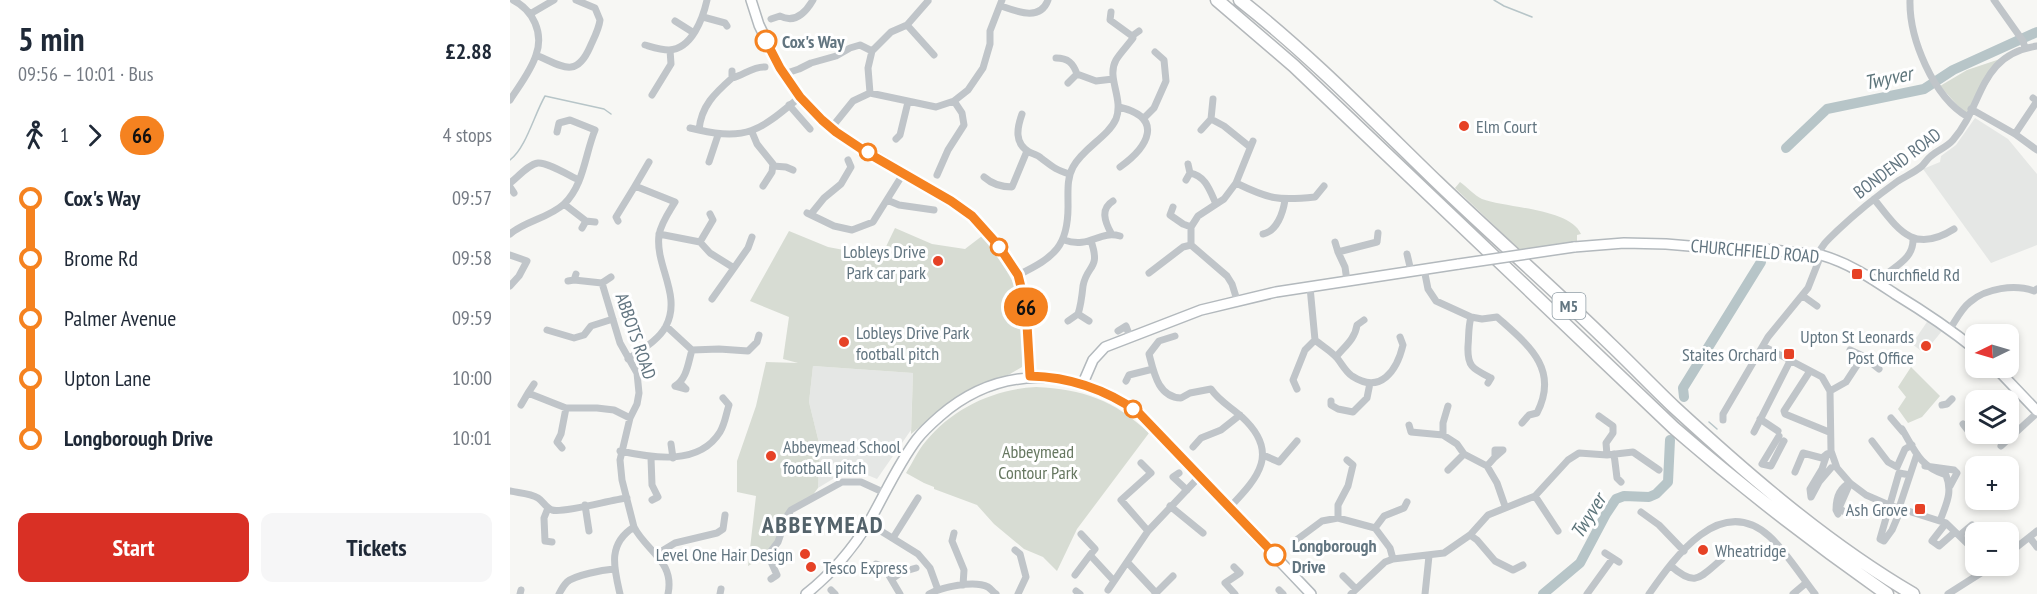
<!DOCTYPE html>
<html lang="en">
<head>
<meta charset="utf-8">
<style>
  body { margin:0; font-family:"PT Sans Narrow",sans-serif; background:#f6f6f7; color:#1f2937; height:100vh; display:flex; flex-direction:column; font-size:22px; white-space:nowrap }
  * { box-sizing:border-box; margin:0 }
  p { font-size:20px; color:#747a83 }
  .icon { flex:none; width:33px; height:33px; fill:none; stroke:currentColor; stroke-width:2; stroke-linecap:round; stroke-linejoin:round }
  .map { position:relative; flex:1; overflow:hidden }
  .sheet { display:flex; flex-direction:column; background:#fff; width:510px }
  .sheet>* { flex:none }
  .badge { padding:0 12px; border-radius:20px; font-size:21px; line-height:39px }
  .needle { width:39px; rotate:265deg }
  .buttons { position:absolute; left:1455px; top:324px; display:grid; gap:12px }
  .buttons a { display:grid; place-items:center; width:54px; height:54px; border-radius:12px; background:#fff; box-shadow:0 3px 9px #0003; font-size:30px }
  .map>.badge { position:absolute; translate:-50% -50%; box-shadow:0 0 0 3px #fff }
  .legs { display:flex; align-items:center; gap:9px; height:66px; padding:0 18px; font-size:20px }
  .legs p { margin-inline-start:auto }
  .head { display:flex; align-items:center; justify-content:space-between; height:102px; padding:0 18px }
  h1 { font-size:33px; font-weight:700; line-height:45px }
  .button { display:flex; gap:12px; margin-top:auto; padding:12px 18px }
  .button a { flex:1; height:69px; border-radius:12px; background:#d93025; color:#fff; font-size:24px; font-weight:700; line-height:69px; text-align:center }
  .button a+a { background:#f6f6f7; color:#1f2937 }
  ul { padding:0 18px; list-style:none }
  li { display:flex; align-items:center; gap:21px; height:60px; font-size:22px }
  li i { display:grid; place-items:center; width:9px; height:100%; margin:0 8px; background:currentColor }
  li i::after { content:''; width:15px; height:15px; margin:-8px; border:4px solid; border-radius:50%; background:#fff }
  li p { margin-inline-start:auto }
  li:first-child i { background:linear-gradient(#0000 50%,currentColor 0) }
  li:last-child i { background:linear-gradient(currentColor 50%,#0000 0) }
  main { display:flex; flex:1; min-height:0 }
  .map>svg:first-child { display:block }
  .built { fill:#e5e7e5 }
  .green { fill:#d7dcd3 }
  .lines { fill:none; stroke-linecap:round; stroke-linejoin:round }
  .stream { stroke:#b7c5c8; stroke-width:1.5 }
  .river { stroke:#b7c5c8; stroke-width:10 }
  .secondary-casing { stroke:#b3b9bd; stroke-width:12 }
  .highway-casing { stroke:#b4b8bb; stroke-width:15 }
  .street { stroke:#c0c5c9; stroke-width:7 }
  .secondary { stroke:#fff; stroke-width:9 }
  .highway { stroke:#fff; stroke-width:12 }
  .secondary-bridge-casing { stroke:#b3b9bd; stroke-width:12; stroke-linecap:butt }
  .secondary-bridge { stroke:#fff; stroke-width:9 }
  .line-1-casing { stroke:#fff; stroke-width:14 }
  .line-1 { stroke:#f58220; stroke-width:9 }
  .stop-1-dot { fill:#fff; stroke:#f58220; stroke-width:3 }
  .poi-dot { fill:#e64226; stroke:#fff; stroke-width:2 }
  .labels { text-anchor:middle; dominant-baseline:central; stroke-width:6; stroke-linejoin:round; paint-order:stroke }
  .shield { fill:#fff; stroke:#919ea6; stroke-width:1.5 }
  .shield-label { font-size:16px; font-weight:bold; fill:#627580 }
  .stop-label { font-size:18px; font-weight:bold; fill:#627580; stroke:#fff; text-anchor:start }
  .poi-label { font-size:18px; fill:#627580; stroke:#fff; text-anchor:start }
  .street-label { font-size:18px; fill:#627580; stroke:#fff }
  .park-label { font-size:18px; fill:#677861; stroke:#fff }
  .water-label { font-size:20px; font-style:italic; fill:#5d757b; stroke:#fff }
  .district-label { font-size:24px; font-weight:bold; letter-spacing:1.5px; fill:#54636b; stroke:#fff }
</style>
</head>
<body>
<main>
<section class="sheet">
<div class="head"><div><h1>5 min</h1><p>09:56 – 10:01 · Bus</p></div><b>£2.88</b></div>
<div class="legs"><svg class="icon" aria-label="walk" viewBox="0 0 24 24"><circle cx="13" cy="4" r="2"/><path d="M13 8l-2 6 4 7M11 14l-3 7M7 12l3-4h3l4 4"/></svg>1<svg class="icon" aria-label="forward" viewBox="0 0 24 24"><path d="M9 5l7 7-7 7"/></svg><b class="badge" style="background:#f58220;color:#111">66</b><p>4 stops</p></div>
<ul>
<li><i style="color:#f58220"></i><b>Cox's Way</b><p>09:57</p></li>
<li><i style="color:#f58220"></i><span>Brome Rd</span><p>09:58</p></li>
<li><i style="color:#f58220"></i><span>Palmer Avenue</span><p>09:59</p></li>
<li><i style="color:#f58220"></i><span>Upton Lane</span><p>10:00</p></li>
<li><i style="color:#f58220"></i><b>Longborough Drive</b><p>10:01</p></li>
</ul>
<div class="button"><a>Start</a><a>Tickets</a></div>
</section>
<div class="map">
<svg width="1527" height="594" viewBox="0 0 1527 594">
  <rect width="100%" height="100%" fill="#f7f7f4"/>
  <path class="built" d="M1465 118 1498 139 1527 174V245L1481 263 1413 169 1430 162 1431 156 1446 145Z
    M1421 316 1436 326 1414 353 1402 344Z
    M303 366 403 373 401 430 367 479 355 474H331L308 488 310 447 299 402Z"/>
  <path class="green" d="M1493 58 1458 117 1430 86 1457 70Z
    M950 182C957 187 965 196 972 199 995 208 1060 208 1071 234L1067 235V243L1010 250 945 188Z
    M385 228 422 244 455 249 472 236C481 249 491 261 499 275 515 302 514 336 512 367L500 374 451 394 401 434 403 373 303 366 299 402 310 447 308 488 299 500 285 508 258 555 238 566 246 496 227 492V461L246 406 256 362 288 363 273 359 279 317 240 301 279 231 318 247 371 257Z
    M1401 367 1430 396 1412 417 1398 423 1388 409 1396 397 1388 387Z
    M526 387C573 389 604 400 639 433L567 529 547 571 533 557 514 549 484 524 467 505 424 489V487L414 483 396 473C403 462 408 450 416 441 443 408 484 389 526 387Z"/>
  <g class="lines">
    <path class="stream" d="M984 0 994 6 1022 17
      M0 160C16 148 24 115 35 96L94 109 101 114
      M1199 422 1207 429"/>
    <path class="river" d="M1276 148 1317 109 1414 89 1443 70 1527 32
      M1174 397 1173 388 1251 262
      M1033 594 1070 563 1096 514 1106 499 1114 496 1139 497 1146 494 1158 482 1160 440"/>
    <g class="secondary-casing">
      <path id="secondary" d="M241 0 249 25 270 68 290 97 312 120 326 132 356 151 440 201 462 216 487 245 508 275 516 307 520 376
        M1064 247 1114 243 1156 244 1226 250 1253 249 1308 255
        M1311 255C1339 263 1361 278 1385 294 1413 311 1440 329 1466 350
        M1486 368 1527 411
        M573 383 583 360 595 347 691 310 766 292 949 264
        M296 594C321 574 342 550 359 522 375 494 388 464 407 439 414 430 422 423 430 416 490 364 565 367 628 412L801 594"/>
    </g>
    <g class="highway-casing">
      <path id="highway" d="M707 0 784 66 1164 428C1232 487 1303 542 1377 594
        M730 0C800 55 863 120 927 182 983 236 1043 288 1099 343 1121 364 1142 386 1164 407 1238 475 1316 543 1403 594"/>
    </g>
    <path class="street" d="M1400 0C1399 38 1423 97 1458 117
      M1484 0 1513 41 1515 48
      M491 6C506 11 530 22 538 0
      M601 12 600 20 622 36
      M20 14 44 0
      M193 17 215 23 217 26
      M261 19 270 16C285 24 296 12 303 0
      M165 21 184 33
      M397 25 424 55
      M135 45C142 47 151 50 159 50 182 49 193 18 197 0
      M26 55C52 66 66 79 80 47 84 38 89 29 90 20L85 8 66 0
      M546 58C558 58 563 63 567 74L586 81 603 79
      M222 71V78C205 93 191 106 189 130 240 142 253 127 290 97
      M280 72 289 69 301 63 326 56 340 48 350 45 362 51
      M222 78C233 76 243 66 255 67
      M558 83 567 74
      M360 93 358 68 362 51 381 32 397 25 418 1
      M142 95 161 64 160 50
      M703 99 701 119 714 126 740 147
      M0 100C9 86 21 71 26 55 34 33 23 10 3 0
      M279 105 300 129
      M609 107C655 118 638 147 610 167
      M1461 109 1505 134 1527 150
      M512 114C507 128 504 143 519 152 523 154 528 155 531 158 543 167 544 169 559 174
      M634 118 644 108 656 81 654 60 645 52
      M322 127 343 101 360 93 426 107 444 101 458 90 473 68 480 44V31L492 0
      M180 128 189 130
      M691 130 701 119
      M242 132 247 144 263 164 262 172 253 186
      M1505 134 1527 101 1523 98
      M386 139 390 135 398 102
      M199 162 208 135
      M263 166 276 167 283 170
      M680 173C696 176 700 191 706 204
      M427 175 438 150 454 125 452 113 444 101
      M474 177C482 184 491 187 502 187L517 151
      M676 180 680 173 678 164
      M0 183C8 177 19 164 28 163 37 162 60 176 69 180
      M726 183C759 199 768 201 805 197L814 186
      M0 187 4 193
      M1364 199C1388 229 1403 255 1444 229
      M377 200 389 205 424 210
      M54 204 76 221 72 228
      M663 207 660 215 673 224 681 227
      M297 213 324 226 342 230 363 222 393 174
      M301 214 314 198 331 184 341 167 338 160
      M76 221 85 222
      M108 221 106 217 125 186
      M601 233C595 222 590 209 603 201
      M0 234C15 221 39 218 54 204 74 185 75 154 85 130L60 120 49 123 47 132
      M149 234 190 242 200 253 224 268 202 299
      M753 234C767 231 773 213 775 200
      M554 240C580 249 589 230 610 236
      M190 242 203 220 200 214
      M825 242 828 252
      M897 254 901 271
      M0 255 17 261 9 276 0 286
      M224 268 238 248 242 237
      M914 269 918 289 926 301 961 317 972 319 987 317C1017 344 1050 368 1027 413L1019 415 1012 423
      M639 273 673 247 681 245
      M508 275C545 257 559 246 558 203 558 190 557 178 563 167 573 148 598 137 606 119 614 98 596 78 606 60 610 53 618 45 623 38L622 36 629 31
      M1375 275C1389 264 1404 257 1403 238
      M64 280 92 283 110 343 127 373 129 393 127 404 120 418 110 460 112 480 124 527C97 544 104 568 110 594
      M58 281 64 280 66 274
      M837 281 835 267 828 252 867 242 868 233
      M92 283 101 277
      M1293 296 1307 306
      M727 300 722 284 717 276 681 245V227L688 216 714 199 726 183 743 141
      M568 314 579 321
      M961 317C958 328 959 336 958 346 957 367 963 369 981 378L978 383
      M558 321 568 314C571 305 572 296 573 286 577 264 591 270 581 241
      M156 326 182 350C178 363 177 379 165 386
      M1440 329C1446 320 1451 309 1460 302 1476 288 1505 284 1524 291L1527 289
      M37 330 64 338 74 335 81 326 103 319
      M608 331 616 326 620 337
      M665 336 649 341 639 354C644 373 648 397 671 398L680 393 701 389C709 401 721 407 732 417 770 452 749 477 720 507
      M805 340C812 346 821 351 827 358 832 364 835 371 842 376 871 395 887 370 893 345L890 337
      M1253 346 1312 377 1320 391 1321 451 1327 468 1340 483 1356 495 1379 505 1436 523 1466 552
      M182 350 209 349 238 351 247 342 249 335
      M1340 350 1353 356
      M826 357C835 346 845 339 847 325L854 320
      M118 359C131 350 149 340 156 326 172 295 145 266 149 235 151 223 159 212 165 202L125 186 139 162
      M1300 371 1274 411 1275 414 1319 432
      M616 381 619 375 643 369
      M24 384 18 393 56 408H87L104 410 120 418
      M165 386 176 389 170 383
      M787 389 783 380 795 350 805 340 800 287
      M1320 391 1336 382 1353 356 1369 369
      M1494 400 1506 390
      M821 401V405L828 409 843 412 857 398 860 383
      M11 405 18 393
      M1432 405 1437 404 1442 399
      M1089 416 1103 426V433L1096 443 1097 455
      M1381 418 1393 432
      M1250 419 1268 431
      M1213 420V414L1258 337 1298 288 1311 255H1308C1312 244 1320 238 1328 230 1347 212 1367 196 1388 181 1396 176 1405 172 1412 166 1415 163 1417 159 1421 156 1428 150 1437 147 1443 140 1474 105 1468 55 1527 46
      M1453 424 1460 433
      M899 425 901 432 933 435 947 444 954 454 977 466 987 483 995 506
      M1457 428 1466 419
      M1392 429C1405 451 1410 467 1436 475 1443 493 1436 504 1430 521
      M1244 432 1280 361
      M933 435V423L938 406
      M1269 436 1252 464 1261 466 1274 441
      M1362 441 1378 462 1387 467 1395 449 1402 445
      M161 444 163 458
      M1491 446 1527 413
      M683 447 691 438 711 430 730 415
      M52 448 47 442 51 434 56 408
      M110 451C143 458 189 466 210 432 215 424 216 414 219 405L213 398
      M1104 454 1107 478 1111 482
      M1317 454 1312 469 1300 489 1301 497 1309 482 1321 468
      M753 455 769 462 787 441
      M141 458 142 485 148 497 142 500
      M631 463 641 473 611 500 638 531
      M977 466 985 457V450H993L985 457
      M1415 466 1444 470 1447 473 1440 486
      M938 470 954 454
      M1285 472 1293 453 1312 458 1317 454
      M669 473 663 477 677 490
      M1400 475 1407 454
      M0 491C9 493 20 493 28 498 33 501 36 508 42 510 54 513 100 500 117 498
      M1025 496 1048 531
      M75 505 79 531
      M660 506 693 533
      M38 508 34 518 35 541 42 542
      M1389 508 1400 475 1389 473 1370 539 1374 541 1382 530 1391 509
      M1131 512 1149 525 1174 551
      M1336 513 1329 508 1340 483
      M1328 514 1326 510C1326 498 1329 488 1340 483
      M828 518V505L838 486 843 465 837 460
      M358 523 408 554 420 568 428 590
      M1436 523 1422 541 1429 546 1445 532
      M124 527C136 551 165 561 158 594
      M865 528 874 516 894 508 897 502
      M444 533 442 541 454 570 453 585
      M571 534 585 549 580 555 604 581
      M960 535 967 540 985 561 1003 570 1013 565
      M1450 535 1462 525 1466 534
      M383 538 408 498
      M1520 538 1527 547
      M785 541 812 521 828 518 865 528 880 548 883 559
      M505 550 510 554 516 577 508 594
      M1095 553 1109 562
      M147 554 165 543 207 533 213 529 215 515
      M1498 554 1527 531
      M618 563 646 593 645 594
      M366 564 374 567 390 594
      M1161 566C1186 588 1190 577 1212 559
      M724 567 730 573 715 583 725 594
      M565 575 580 555
      M833 576 846 589
      M261 579 267 575 258 555 268 542 277 516 281 510 332 482H351L375 493
      M382 579 392 572 406 568
      M321 590 325 594
      M598 590 638 531 690 476
      M769 590 773 594
      M566 591 570 594
      M646 593 663 576
      M10 594 11 590
      M49 594C51 590 54 585 57 582 65 575 93 570 104 569
      M210 594 211 589
      M419 594C432 587 464 580 478 587 481 589 483 592 486 594
      M841 594 875 562 883 559 934 553 960 535 978 515 1025 496 1058 460 1069 453 1097 455 1123 452 1149 470
      M915 594 919 556
      M1077 594 1103 558
      M1139 594C1165 557 1210 493 1259 536 1274 549 1292 577 1305 594
      M1283 594 1296 583
      M1438 594 1482 566"/>
    <use href="#secondary" class="secondary"/>
    <use href="#highway" class="highway"/>
    <g class="secondary-bridge-casing">
      <path id="secondary-bridge" d="M949 264 1064 247"/>
    </g>
    <use href="#secondary-bridge" class="secondary-bridge"/>
  </g>
  <g class="lines">
    <g class="line-1-casing">
      <path id="line-1" d="M256 41 270 68 290 97 312 120 326 132 356 152 441 201 462 216 488 245 508 275 516 307 520 376C560 377 595 389 628 412L765 555"/>
    </g>
    <use href="#line-1" class="line-1"/>
  </g>
  <g class="stop-1-dot">
    <circle cx="256" cy="41" r="10"/>
    <circle cx="358" cy="152" r="8"/>
    <circle cx="489" cy="247" r="8"/>
    <circle cx="623" cy="409" r="8"/>
    <circle cx="765" cy="555" r="10"/>
  </g>
  <g class="poi-dot">
    <circle cx="954" cy="126" r="6"/>
    <circle cx="428" cy="261" r="6"/>
    <rect x="1341" y="268" width="12" height="12" rx="3"/>
    <circle cx="334" cy="342" r="6"/>
    <circle cx="1416" cy="346" r="6"/>
    <rect x="1273" y="348" width="12" height="12" rx="3"/>
    <circle cx="261" cy="456" r="6"/>
    <rect x="1404" y="503" width="12" height="12" rx="3"/>
    <circle cx="1193" cy="550" r="6"/>
    <circle cx="295" cy="554" r="6"/>
    <circle cx="301" cy="567" r="6"/>
  </g>
  <g class="labels">
    <rect class="shield" x="1042.5" y="293" width="33" height="26" rx="4.5"/>
    <g class="shield-label">
      <text x="1059" y="306">M5</text>
    </g>
    <g class="stop-label">
      <text x="272" y="41">Cox's Way</text>
      <text x="782" y="545">Longborough<tspan x="782" dy="21">Drive</tspan></text>
    </g>
    <g class="poi-label">
      <text x="966" y="126">Elm Court</text>
      <text x="416" y="251" text-anchor="end">Lobleys Drive<tspan x="416" dy="21">Park car park</tspan></text>
      <text x="1359" y="274">Churchfield Rd</text>
      <text x="346" y="332">Lobleys Drive Park<tspan x="346" dy="21">football pitch</tspan></text>
      <text x="1404" y="336" text-anchor="end">Upton St Leonards<tspan x="1404" dy="21">Post Office</tspan></text>
      <text x="1267" y="354" text-anchor="end">Staites Orchard</text>
      <text x="273" y="446">Abbeymead School<tspan x="273" dy="21">football pitch</tspan></text>
      <text x="1398" y="509" text-anchor="end">Ash Grove</text>
      <text x="1205" y="550">Wheatridge</text>
      <text x="283" y="554" text-anchor="end">Level One Hair Design</text>
      <text x="313" y="567">Tesco Express</text>
    </g>
    <g class="street-label">
      <text transform="translate(1387 163) rotate(-37)">BONDEND ROAD</text>
      <text transform="translate(1245 251) rotate(5)">CHURCHFIELD ROAD</text>
      <text transform="translate(126 336) rotate(71)">ABBOTS ROAD</text>
    </g>
    <g class="park-label">
      <text x="528" y="451">Abbeymead<tspan x="528" dy="21">Contour Park</tspan></text>
    </g>
    <g class="water-label">
      <text transform="translate(1378 78) rotate(-12)">Twyver</text>
      <text transform="translate(1078 516) rotate(-58)">Twyver</text>
    </g>
    <g class="district-label">
      <text x="313" y="524">ABBEYMEAD</text>
    </g>
  </g>
</svg>
<div class="buttons">
<a><svg class="needle" viewBox="-14 -14 28 28"><path d="M0-13l5 13h-10z" fill="#e53935"/><path d="M0 13l5-13h-10z" fill="#747a83"/></svg></a>
<a><svg class="icon" aria-label="layers" viewBox="0 0 24 24"><path d="M12 4l9 5-9 5-9-5zM3 14l9 5 9-5"/></svg></a>
<a>+</a>
<a>−</a>
</div>
<b class="badge" style="left:516px;top:307px;background:#f58220;color:#111">66</b>
</div>
</main>
</body>
</html>
